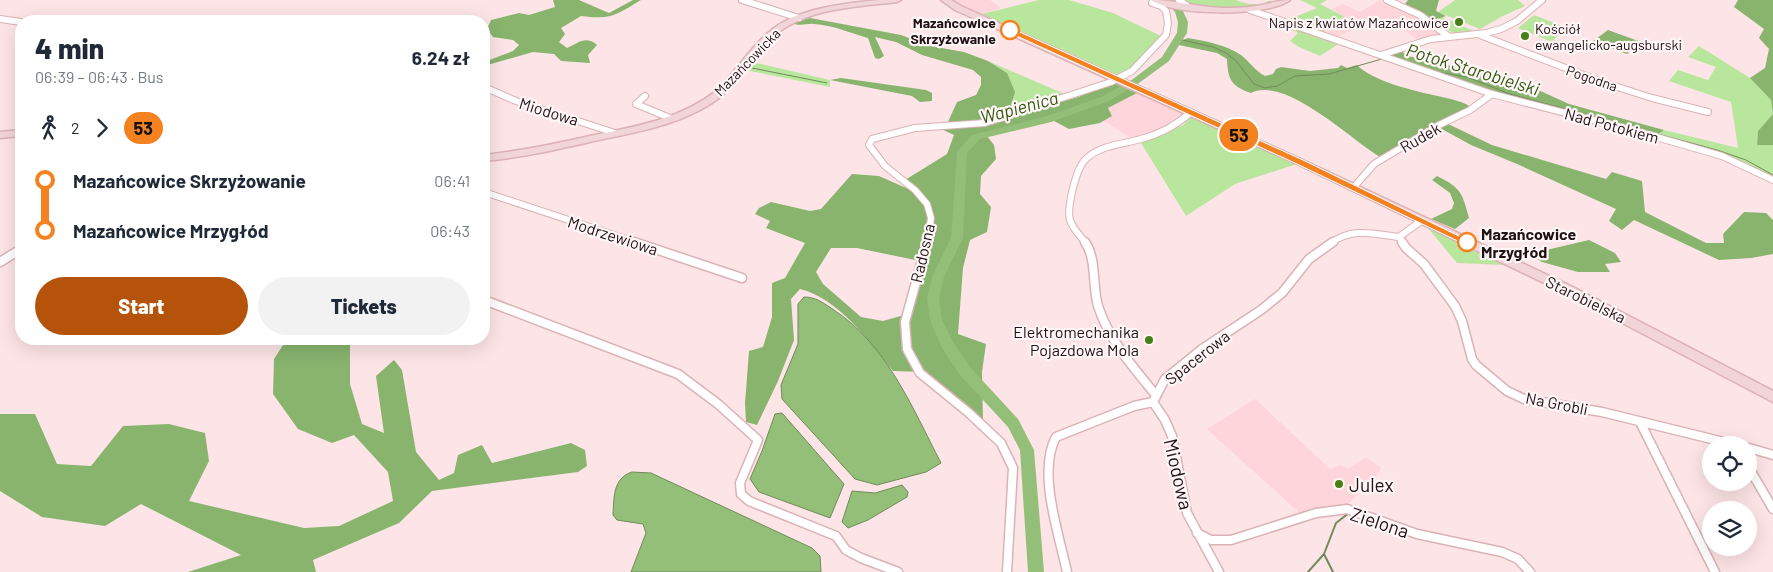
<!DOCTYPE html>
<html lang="en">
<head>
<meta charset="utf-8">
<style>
  body { margin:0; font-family:Barlow,sans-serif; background:#f2f2f3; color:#1f2937; height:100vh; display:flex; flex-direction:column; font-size:19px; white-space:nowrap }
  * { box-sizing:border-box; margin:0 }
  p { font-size:16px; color:#747a83 }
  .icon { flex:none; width:28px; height:28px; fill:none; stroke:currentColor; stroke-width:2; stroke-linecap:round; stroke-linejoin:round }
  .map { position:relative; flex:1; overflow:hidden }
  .drawer { position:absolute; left:15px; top:15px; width:475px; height:330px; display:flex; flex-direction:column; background:#fff; border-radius:20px; box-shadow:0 5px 20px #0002 }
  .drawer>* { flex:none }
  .badge { padding:0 10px; border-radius:16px; font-size:18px; line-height:32px }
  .tools { position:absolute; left:1702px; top:436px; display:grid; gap:10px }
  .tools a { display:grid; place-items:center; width:55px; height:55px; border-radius:50%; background:#fff; box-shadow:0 5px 20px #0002; font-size:25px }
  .map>.badge { position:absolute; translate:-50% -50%; box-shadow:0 0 0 2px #fff }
  .legs { display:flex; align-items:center; gap:8px; height:55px; padding:0 20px; font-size:16px }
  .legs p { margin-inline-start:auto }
  .overview { display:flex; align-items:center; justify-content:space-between; height:85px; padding:0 20px }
  h1 { font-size:28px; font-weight:800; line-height:38px }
  .action { display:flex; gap:10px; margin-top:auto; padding:10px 20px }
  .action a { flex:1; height:58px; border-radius:30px; background:#b45309; color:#fff; font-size:20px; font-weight:800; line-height:58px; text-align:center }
  .action a+a { background:#f2f2f3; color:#1f2937 }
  ul { padding:0 20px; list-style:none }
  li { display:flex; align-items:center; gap:18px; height:50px; font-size:19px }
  li i { display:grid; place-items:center; width:8px; height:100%; margin:0 6px; background:currentColor }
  li i::after { content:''; width:12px; height:12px; margin:-6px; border:4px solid; border-radius:50%; background:#fff }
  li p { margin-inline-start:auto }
  li:first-child i { background:linear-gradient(#0000 50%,currentColor 0) }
  li:last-child i { background:linear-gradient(currentColor 50%,#0000 0) }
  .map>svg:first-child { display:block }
  .built { fill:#fed5da }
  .green { fill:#b8e69d }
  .forest { fill:#88b46e }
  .water { fill:#93bf78; stroke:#708b5a }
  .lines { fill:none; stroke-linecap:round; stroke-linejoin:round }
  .stream-far1 { stroke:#708b5a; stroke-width:1 }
  .stream { stroke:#708b5a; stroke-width:2 }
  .river { fill:#93bf78; fill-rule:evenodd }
  .street-far1-casing { stroke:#dbb2b6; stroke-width:8 }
  .street-casing { stroke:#dbb2b6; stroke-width:11 }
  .secondary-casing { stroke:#dbb2b6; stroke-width:3 }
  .street-far1 { stroke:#fff; stroke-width:6 }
  .street { stroke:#fff; stroke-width:8 }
  .secondary { fill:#f2d5d9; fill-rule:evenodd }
  .line-1 { fill:#f58220; stroke:#fff }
  .poi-dot { fill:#477f17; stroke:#fff6f7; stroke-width:2 }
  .stop-1-dot { fill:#fff; stroke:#f58220; stroke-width:2.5 }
  .labels { text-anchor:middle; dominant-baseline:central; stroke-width:4.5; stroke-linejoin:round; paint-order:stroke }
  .far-stop-label { font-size:14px; font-weight:bold; fill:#201214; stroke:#fff6f7; text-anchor:end }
  .far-poi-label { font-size:14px; fill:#201214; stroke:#fff6f7; text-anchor:end }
  .far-street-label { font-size:14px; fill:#201214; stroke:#fff6f7 }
  .street-label { font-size:16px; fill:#201214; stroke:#fff6f7 }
  .stop-label { font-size:16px; font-weight:bold; fill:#201214; stroke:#fff6f7; text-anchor:start }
  .poi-label { font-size:16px; fill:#201214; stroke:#fff6f7; text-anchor:end }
  .water-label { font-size:18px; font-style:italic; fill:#315a10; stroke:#fff6f7 }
  .near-street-label { font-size:19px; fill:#201214; stroke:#fff6f7 }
  .near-poi-label { font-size:19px; fill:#201214; stroke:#fff6f7; text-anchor:start }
</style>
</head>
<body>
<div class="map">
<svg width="1773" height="572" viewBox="0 0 1773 572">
  <rect width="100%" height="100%" fill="#fde4e6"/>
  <path class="built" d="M951 0H990L1001 8 982 14Z
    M1380 0 1415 12 1444 34 1419 41 1401 28 1383 31 1367 23 1337 37 1321 32 1347 18 1332 9 1343 4 1360 12Z
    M1139 92 1187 113 1178 123 1134 140 1104 121 1112 116 1108 108Z
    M1255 399 1330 469 1341 465 1348 469 1366 457 1381 468 1376 477 1345 507 1303 516 1207 429Z"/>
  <path class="green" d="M1039 0H1069L1113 13 1161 36 1129 70 1120 76 982 14Z
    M1182 0H1235L1249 4H1262L1269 1 1277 2C1250 8 1206 15 1182 0Z
    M1300 0H1327L1320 4 1347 18 1322 32 1287 20 1317 8Z
    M1455 0H1518L1525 6 1501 17 1480 29 1438 12Z
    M1534 15 1565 27 1552 42 1518 28Z
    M1442 17 1476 32 1453 33 1434 20Z
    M1279 23 1340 43 1320 56 1299 47 1290 41 1298 33Z
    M1699 46 1750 78 1771 100 1773 114 1758 131 1757 145H1773V178C1736 158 1697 147 1657 135L1664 130 1738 148 1731 102 1669 81 1678 70 1708 80 1716 67 1688 57Z
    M988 61 1069 96 1008 115 1007 73Z
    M752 62 830 80V87L745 70Z
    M1192 116 1297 164 1235 184 1186 216 1141 143 1183 125Z
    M1428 228 1503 262 1505 265 1457 263Z"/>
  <path class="forest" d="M553 0H579L609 13 633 0H641C616 15 611 20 581 16L561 28 565 34 559 42 567 48C578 43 586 35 597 45L588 55 590 63 561 61 554 54 533 52 484 66V62L513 51 519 45 513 40 493 37 487 29 491 20 519 13 529 15 555 7Z
    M1408 0H1439L1436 11 1446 16 1434 20 1405 4Z
    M1738 0H1773V145H1757L1758 131 1773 114 1771 100 1750 78 1765 68 1769 49 1759 38 1764 29 1734 7Z
    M810 18 901 35 930 46 964 52 988 61 1007 73 1015 92 1008 115 984 122 947 124 957 102 976 95 981 85V77L973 70 922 55 896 42 875 37 884 56 879 59 875 58 868 38C850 33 833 25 814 24 806 23 801 27 792 23Z
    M1608 30 1641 42 1627 54 1593 41Z
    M1188 38C1206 41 1226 45 1241 55 1250 62 1255 71 1265 76L1273 74 1276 69 1281 67 1310 71 1338 68 1341 65 1347 68 1357 65C1373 81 1411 90 1433 95 1446 98 1460 100 1471 107L1438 123 1380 157C1350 139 1286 76 1251 93 1231 86 1228 80 1227 59L1217 53 1179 45 1180 41Z
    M1400 50 1408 56 1521 82 1569 104 1664 130 1657 135 1494 92 1386 55Z
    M841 78 926 90 932 93V101L920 102 912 96 830 80Z
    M1117 82 1139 92 1108 108 1112 116 1100 123 1069 129 1054 121 987 136 994 145 996 159 981 176 980 194 991 207 987 232 970 240 963 268 958 334 986 344 982 372 983 421 924 372 893 371C870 342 838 298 800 289L791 299 794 340 778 381 757 425 746 422 745 403 749 351 763 347 772 317V283L785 278 805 243 766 228 770 221 755 214 759 208 771 202 810 211 821 209 852 174 879 176 913 191 925 204 929 218 920 261 857 248H831L816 272 823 284 861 317 883 321 911 313 929 243V203L905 180 947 154 954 135 939 128 985 124 1078 97Z
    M1448 124 1492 145 1606 179 1612 172 1642 181 1645 212 1706 243H1724L1723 234 1744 212 1766 213 1773 220V254L1751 258 1719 260 1634 220 1622 230 1609 221 1616 209 1517 164 1471 145 1440 128Z
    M1437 176C1461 188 1462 192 1469 218L1455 229 1431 219 1452 209 1454 203 1450 193 1432 180Z
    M1589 240 1615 253 1621 262 1605 264 1610 272H1578L1542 262 1533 256 1542 251Z
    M287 339H350V384L362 424 384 433 376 376 394 360 402 370 416 452 439 480 454 473 458 455 482 445 492 463 571 443 585 450 587 466 578 472 432 491 399 523 313 560 316 572H188L241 555 141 504 105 526 42 517 0 491V414H35L57 464 91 466 123 426 169 424 205 433 209 461 189 501 304 528 339 526 393 501 388 472 354 435 332 443 298 429 273 394 274 359Z"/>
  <path class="water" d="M804 297C815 297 822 302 831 308 886 343 912 407 941 463L926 472 877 485 855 479 782 399 781 385 798 344V304Z
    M782 413 844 484 830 518 759 492 750 479 762 451 775 414Z
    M632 472 651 473 812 548 820 556 821 572H631L646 533 643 524 617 520 613 515C614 497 613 478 632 472Z
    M902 485 908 492 907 497 868 520 848 528 842 522 852 491 875 493Z"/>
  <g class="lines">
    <path class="stream-far1" d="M1178 39 1213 47 1226 53 1236 61 1254 84 1265 88 1277 86 1295 76 1329 74 1382 59
      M747 67 827 83
      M1437 72 1467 77 1510 94 1717 150 1746 160 1773 175"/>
    <path class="stream" d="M1324 554 1333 572
      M1308 572 1324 554 1336 523 1349 513"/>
    <path class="river" d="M1165 0H1174L1183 11 1188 22 1187 33 1169 61 1139 83 1109 101 1051 122 980 139 967 153 963 238 944 277 939 298 942 320 953 342 970 367 1018 419 1034 450 1044 572H1028L1020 450 1008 427 960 375 942 348 930 320 927 298 932 277 951 238 957 152 972 135 1044 117 1101 97 1133 79 1162 57 1177 33 1178 22 1175 12Z"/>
    <g class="street-far1-casing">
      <path id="street-far1" d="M742 0 799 18
        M1179 0 1187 6
        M1387 0 1420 15 1448 36
        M1250 10 1492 94 1639 132 1722 156 1773 180
        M0 19 21 22
        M1480 35 1602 82 1652 98 1708 112
        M1381 55 1431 39 1486 33 1501 29 1517 21 1542 0
        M484 87 516 101 615 133
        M645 96 636 104 670 118
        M1353 188 1374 164 1439 125 1470 110 1492 94
        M484 192 638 243
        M1399 237 1403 243
        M927 243 931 218 927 204 915 190 885 166 869 145 872 139 915 128 985 123 1111 82 1132 71 1166 35 1168 23 1166 11 1161 6 1152 3 1154 0
        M1086 243C1068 222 1066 220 1072 192 1075 181 1078 166 1087 158 1101 145 1124 144 1141 139 1160 134 1177 125 1191 112
        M1331 243C1353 227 1373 234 1399 237L1421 221"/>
    </g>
    <g class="street-casing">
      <path id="street" d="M634 242 742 278
        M927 242 905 322 907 349 920 373 969 413 1001 443 1013 468 1007 572
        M1085 242C1097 259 1092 286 1098 306 1109 340 1133 367 1155 394
        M1402 242 1406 248 1424 264 1455 306 1462 321 1472 359 1476 365 1507 391 1524 399 1602 412 1736 445
        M0 262 21 249
        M484 300 678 374 718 404 758 440 740 483 741 494 749 501 836 536 846 550 861 558 898 572
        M1153 402 1165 420 1172 436 1187 513 1219 572
        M1640 422 1715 572
        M1749 448 1773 455
        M1749 468 1773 509
        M1197 533 1211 540H1231L1316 513 1347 509 1417 534 1502 552 1518 559 1530 572
        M1067 572C1059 534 1037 472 1056 437L1134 406 1153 402 1165 379 1202 349 1261 310 1282 293 1309 259 1333 242"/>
    </g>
    <g class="secondary-casing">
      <path id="secondary" d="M878 0H901L897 2C857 7 804 8 773 37 754 54 741 77 723 95 686 125 635 132 590 142 555 150 520 158 484 161V155C520 151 555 144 590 136 634 127 681 119 716 91 735 73 748 50 768 33 796 8 842 4 878 0Z
        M941 0H951L961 6 1303 160 1575 288 1773 391V402L1567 294 1297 164 955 10Z
        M1151 0C1174 0 1197 7 1221 8 1232 8 1244 8 1256 6 1268 4 1278 0 1290 0 1268 17 1173 16 1151 0Z
        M21 130V136L0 138V132Z"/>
    </g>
    <use href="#street-far1" class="street-far1"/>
    <use href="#street" class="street"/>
    <use href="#secondary" class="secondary"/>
  </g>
  <path class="line-1" d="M1008 29H1013L1303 160 1471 242 1470 244H1464L1297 164 1008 32Z"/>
  <g class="poi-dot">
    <circle cx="1459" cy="22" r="5"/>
    <circle cx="1525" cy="36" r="5"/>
    <circle cx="1149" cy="340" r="5"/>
    <circle cx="1339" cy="484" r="5"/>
  </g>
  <g class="stop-1-dot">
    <circle cx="1010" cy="30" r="9"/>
    <circle cx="1467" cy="242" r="9"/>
  </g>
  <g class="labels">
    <g class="far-stop-label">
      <text x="996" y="22">Mazańcowice<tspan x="996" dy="16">Skrzyżowanie</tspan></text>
    </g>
    <g class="far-poi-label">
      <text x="1449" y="22">Napis z kwiatów Mazańcowice</text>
      <text x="1535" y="28" text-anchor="start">Kościół<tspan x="1535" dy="16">ewangelicko-augsburski</tspan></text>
    </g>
    <g class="far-street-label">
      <text transform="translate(747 62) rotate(-46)">Mazańcowicka</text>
      <text transform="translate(1592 78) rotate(19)">Pogodna</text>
    </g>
    <g class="street-label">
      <text transform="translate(549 111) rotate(17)">Miodowa</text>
      <text transform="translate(1612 125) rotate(15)">Nad Potokiem</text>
      <text transform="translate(1420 137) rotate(-30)">Rudek</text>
      <text transform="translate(613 235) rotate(18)">Modrzewiowa</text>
      <text transform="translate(922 253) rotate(-77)">Radosna</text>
      <text transform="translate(1586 299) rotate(26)">Starobielska</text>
      <text transform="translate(1197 357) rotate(-38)">Spacerowa</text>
      <text transform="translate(1557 403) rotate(11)">Na Grobli</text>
    </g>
    <g class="stop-label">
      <text x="1481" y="233">Mazańcowice<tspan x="1481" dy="18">Mrzygłód</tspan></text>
    </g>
    <g class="poi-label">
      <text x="1139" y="331">Elektromechanika<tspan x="1139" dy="18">Pojazdowa Mola</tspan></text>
    </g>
    <g class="water-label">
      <text transform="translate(1473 69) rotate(17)">Potok Starobielski</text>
      <text transform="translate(1019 107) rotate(-15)">Wapienica</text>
    </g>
    <g class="near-street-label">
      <text transform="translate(1179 474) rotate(77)">Miodowa</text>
      <text transform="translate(1380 522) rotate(18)">Zielona</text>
    </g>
    <g class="near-poi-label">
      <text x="1349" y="484">Julex</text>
    </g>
  </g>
</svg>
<div class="tools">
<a><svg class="icon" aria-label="locate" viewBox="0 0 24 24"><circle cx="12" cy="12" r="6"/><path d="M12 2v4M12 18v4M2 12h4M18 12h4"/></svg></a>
<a><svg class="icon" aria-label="layers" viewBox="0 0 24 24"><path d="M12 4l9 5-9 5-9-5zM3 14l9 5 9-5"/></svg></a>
</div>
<b class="badge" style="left:1239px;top:135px;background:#f58220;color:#111">53</b>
<section class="drawer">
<div class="overview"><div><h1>4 min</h1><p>06:39 – 06:43 · Bus</p></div><b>6.24 zł</b></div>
<div class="legs"><svg class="icon" aria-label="walk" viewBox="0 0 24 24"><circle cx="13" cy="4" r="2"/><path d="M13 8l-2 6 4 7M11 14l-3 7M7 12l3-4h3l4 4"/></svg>2<svg class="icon" aria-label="forward" viewBox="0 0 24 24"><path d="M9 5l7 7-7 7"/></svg><b class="badge" style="background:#f58220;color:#111">53</b></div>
<ul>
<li><i style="color:#f58220"></i><b>Mazańcowice Skrzyżowanie</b><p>06:41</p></li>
<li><i style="color:#f58220"></i><b>Mazańcowice Mrzygłód</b><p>06:43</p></li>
</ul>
<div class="action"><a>Start</a><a>Tickets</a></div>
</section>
</div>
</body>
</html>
